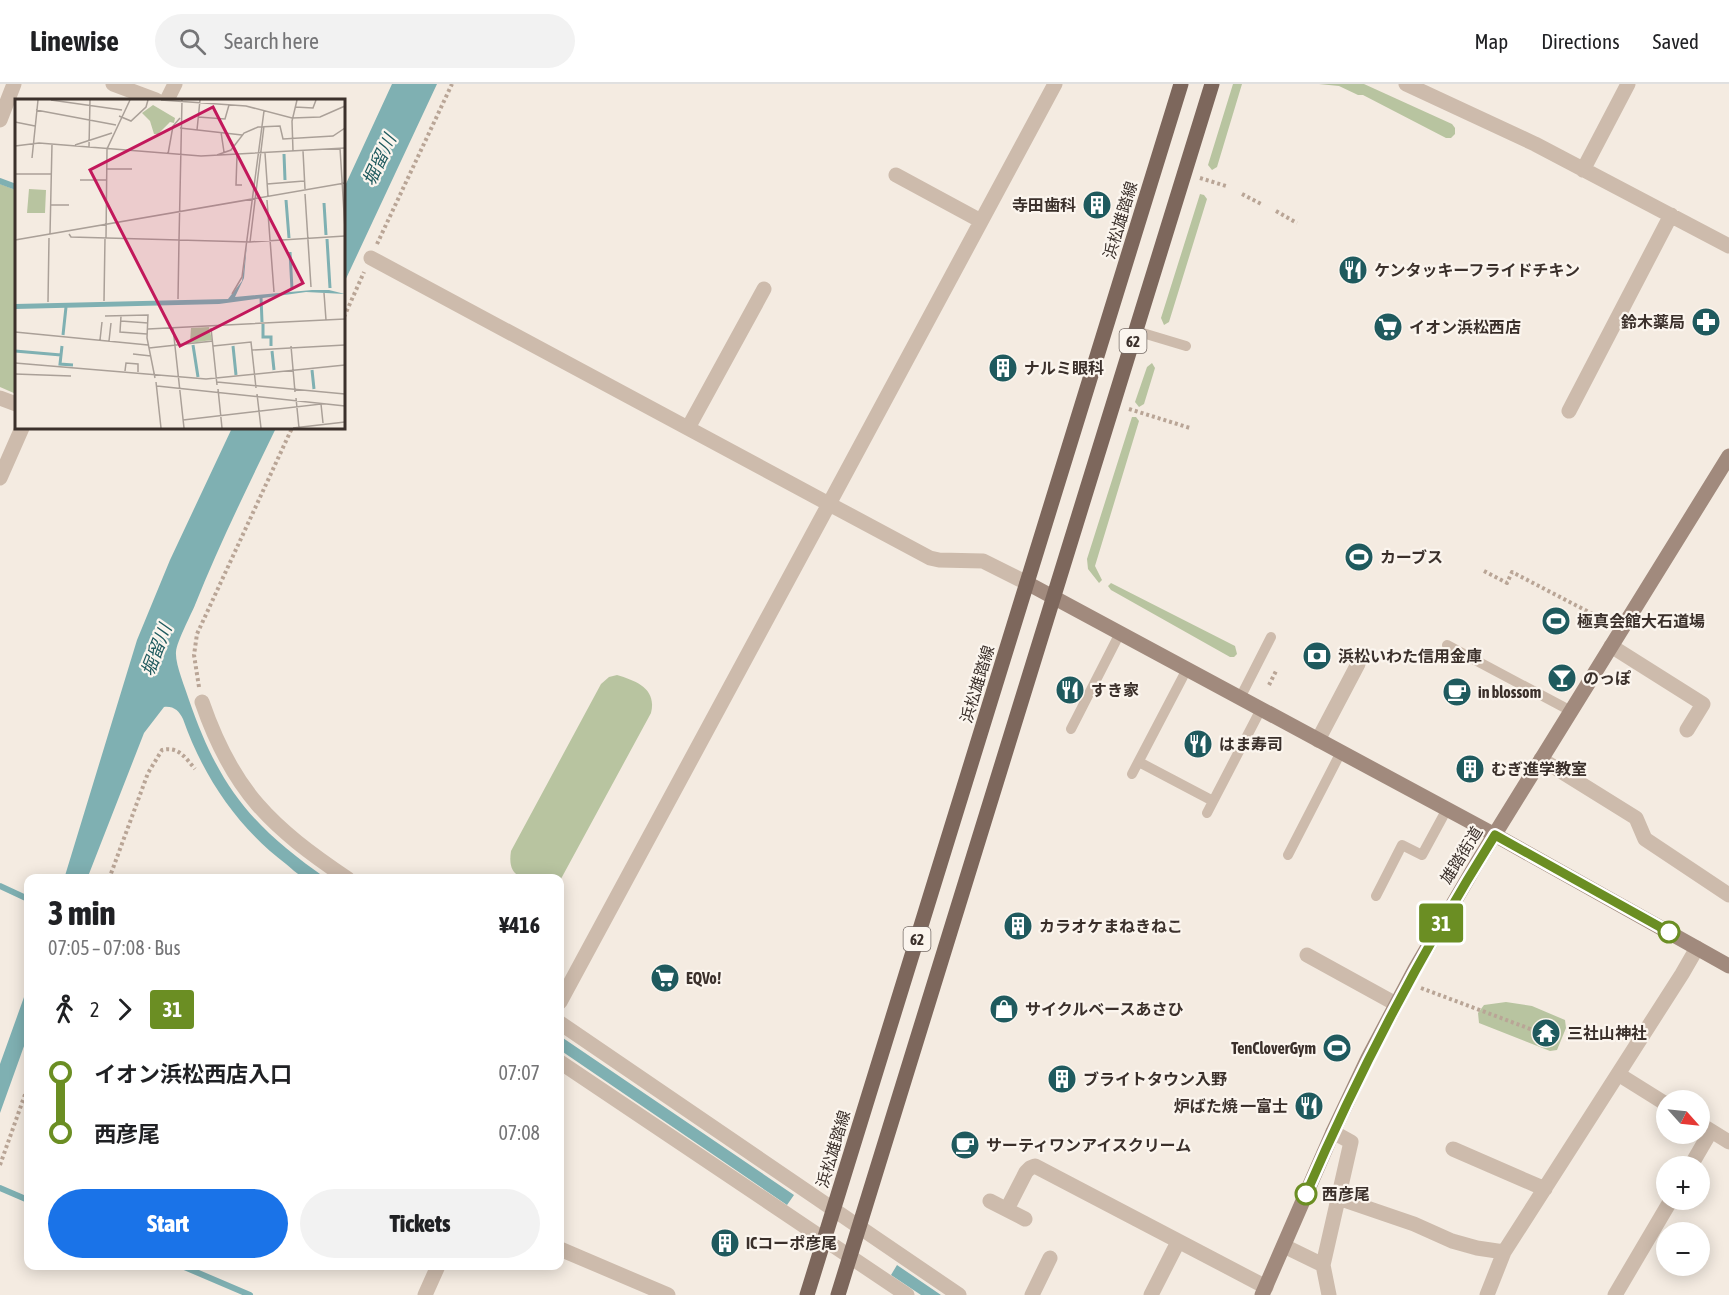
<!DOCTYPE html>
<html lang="en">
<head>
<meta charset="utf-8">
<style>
  body { margin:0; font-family:"Asap Condensed","Noto Sans JP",sans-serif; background:#f2f2f2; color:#202124; height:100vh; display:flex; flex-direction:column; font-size:22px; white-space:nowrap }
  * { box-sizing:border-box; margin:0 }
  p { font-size:20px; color:#757577 }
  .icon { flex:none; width:33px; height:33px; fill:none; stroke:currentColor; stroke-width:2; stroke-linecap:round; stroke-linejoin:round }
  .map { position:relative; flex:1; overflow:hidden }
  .details { position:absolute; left:24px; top:790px; width:540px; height:396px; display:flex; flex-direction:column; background:#fff; border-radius:12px; box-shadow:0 3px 15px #0003 }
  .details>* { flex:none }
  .badge { padding:0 12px; border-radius:4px; font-size:21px; line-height:39px }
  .needle { width:39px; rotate:117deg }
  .fabs { position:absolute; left:1656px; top:1006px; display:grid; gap:12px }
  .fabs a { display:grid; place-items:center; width:54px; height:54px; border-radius:50%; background:#fff; box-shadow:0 3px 15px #0003; font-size:30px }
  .map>.badge { position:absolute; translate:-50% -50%; box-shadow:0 0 0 3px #fff }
  .legs { display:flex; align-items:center; gap:9px; height:66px; padding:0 24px; font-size:20px }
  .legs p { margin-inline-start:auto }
  .overview { display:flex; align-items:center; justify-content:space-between; height:102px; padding:0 24px }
  h1 { font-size:33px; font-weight:800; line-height:45px }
  .action { display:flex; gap:12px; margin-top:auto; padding:12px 24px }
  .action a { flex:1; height:69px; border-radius:36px; background:#1a73e8; color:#fff; font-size:24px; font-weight:800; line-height:69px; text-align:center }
  .action a+a { background:#f2f2f2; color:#202124 }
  ul { padding:0 24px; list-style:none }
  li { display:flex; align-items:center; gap:21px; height:60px; font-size:22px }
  li i { display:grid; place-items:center; width:9px; height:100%; margin:0 8px; background:currentColor }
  li i::after { content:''; width:15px; height:15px; margin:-8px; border:4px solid; border-radius:50%; background:#fff }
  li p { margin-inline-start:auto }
  li:first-child i { background:linear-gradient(#0000 50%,currentColor 0) }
  li:last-child i { background:linear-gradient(currentColor 50%,#0000 0) }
  header { display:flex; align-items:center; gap:36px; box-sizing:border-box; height:84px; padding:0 30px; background:#fff; border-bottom:2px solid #e0e0e0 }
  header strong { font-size:28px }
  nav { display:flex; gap:33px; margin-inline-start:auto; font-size:21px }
  .search { width:420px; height:54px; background:#f2f2f2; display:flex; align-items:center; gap:15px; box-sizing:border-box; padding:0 21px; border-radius:33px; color:#757577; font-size:22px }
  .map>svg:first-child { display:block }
  .green { fill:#b8c4a0 }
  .water { fill:#7fb0b2 }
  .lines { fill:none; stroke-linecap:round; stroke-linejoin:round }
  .stream { stroke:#7fb0b2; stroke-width:6 }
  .path { stroke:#b9a596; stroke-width:4; stroke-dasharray:3 3; stroke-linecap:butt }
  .lane { stroke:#cdbbac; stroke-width:10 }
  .street { stroke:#cdbbac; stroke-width:15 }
  .secondary { stroke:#a18a7d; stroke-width:15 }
  .primary { stroke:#7d675c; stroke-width:15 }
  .line-1-casing { stroke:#fff; stroke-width:14 }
  .line-1 { stroke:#6b8e23; stroke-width:9 }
  .stop-1-dot { fill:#fff; stroke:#6b8e23; stroke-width:3 }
  .labels { text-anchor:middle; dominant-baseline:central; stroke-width:4.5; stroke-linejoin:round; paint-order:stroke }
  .shield { fill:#fbf5ee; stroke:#756b66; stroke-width:1.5 }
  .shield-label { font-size:15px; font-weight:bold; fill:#3b302b }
  .poi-label { font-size:16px; font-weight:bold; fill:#3b302b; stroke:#fbf5ee; text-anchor:start }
  .street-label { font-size:16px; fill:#3b302b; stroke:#fbf5ee }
  .stop-label { font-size:16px; font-weight:bold; fill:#3b302b; stroke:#fbf5ee; text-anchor:start }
  .water-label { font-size:18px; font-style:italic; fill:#1f5a5e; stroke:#fbf5ee }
  .inset-river { fill:none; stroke:#7fb0b2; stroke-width:3 }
  .inset-road { fill:none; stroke:#aaa098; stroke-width:1.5 }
  .view { fill:#c2185b; fill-opacity:0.15; stroke:#c2185b; stroke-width:3 }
  .inset-edge { fill:none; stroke:#3b302b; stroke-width:3 }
</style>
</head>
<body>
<header>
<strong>Linewise</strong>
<div class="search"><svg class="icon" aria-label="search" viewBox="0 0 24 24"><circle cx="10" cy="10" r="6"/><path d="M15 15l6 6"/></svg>Search here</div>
<nav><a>Map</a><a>Directions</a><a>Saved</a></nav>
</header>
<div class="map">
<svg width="1729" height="1211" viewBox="0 0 1729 1211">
  <rect width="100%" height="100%" fill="#f4ebe1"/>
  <path class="green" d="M1233 0H1242L1217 83 1212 86 1208 81Z
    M1319 0H1364L1452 40 1455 44V50L1451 54H1446L1363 11H1358L1339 2Z
    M0 100 16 106V310L0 303Z
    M1200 110 1204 111 1207 115 1169 238 1164 241 1161 234Z
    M1152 279 1155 284 1144 320 1139 323 1135 318 1147 283Z
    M1132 333H1136L1139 337 1095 482 1102 496 1099 499 1088 485 1087 475Z
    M1111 499 1235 562 1237 570 1234 573H1230L1111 506 1108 502Z
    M617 591C637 597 657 605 651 629L562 793 560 796C540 791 505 805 511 767L601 600 609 593Z
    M1506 918 1532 922 1565 936 1566 944 1557 966 1550 967 1479 939 1478 929 1484 921Z"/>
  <path class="water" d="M392 0H437L344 199V104Z
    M232 344H276C248 402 219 461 195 521 190 533 177 557 176 568 175 580 185 603 189 616 219 703 252 743 327 795 321 795 314 796 309 795 301 794 292 785 286 780 237 743 203 692 183 635 179 627 174 622 164 623L144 649 87 795H64L137 556 170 476Z
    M28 902V951L0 1029V980Z
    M560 952 794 1111 787 1121 560 966Z
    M897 1181 941 1211H921L891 1191Z"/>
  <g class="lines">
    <path class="stream" d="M0 97 16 103
      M0 802 28 815
      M0 1104 28 1116
      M182 1182 250 1211"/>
    <path class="path" d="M1200 94 1226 102
      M1242 110 1263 121
      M1276 127 1297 139
      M377 160 452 0
      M344 233 364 188
      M1129 325 1190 344
      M1484 487 1507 499 1512 488 1608 538
      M1269 601 1277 585
      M199 603 194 571 197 550 292 344
      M109 795 148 689 162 666C178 662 185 673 195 685
      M1421 904 1533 946
      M0 1081 28 1002"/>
    <path class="lane" d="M1136 247 1186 262
      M1447 561 1571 627
      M1240 614 1271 553
      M1071 645 1120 549
      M1139 678 1213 717
      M1132 690 1187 585
      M1207 729 1261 625
      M1288 771 1341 668
      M1376 812 1402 761 1422 771 1447 725"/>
    <path class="street" d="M113 0 156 16
      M1406 0 1535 60 1729 162
      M167 16 175 0
      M0 36 14 0
      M1583 86 1628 0
      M896 91 981 137
      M371 174 829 420 560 918
      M0 314 16 320
      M1569 327 1671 131
      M688 344 764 205
      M0 394 22 344
      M1027 499 983 477 939 476 930 474 829 420 1055 0
      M1611 562 1703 620 1687 646
      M202 618C233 708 271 743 348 795
      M1318 656 1358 580
      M1541 675 1636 734 1645 755 1729 811
      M1307 871 1396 920
      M560 939 959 1211
      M560 978 907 1211
      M1618 990 1666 1020
      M1700 1040 1729 1058
      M1453 1065 1545 1105
      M1690 1083 1711 1047
      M1338 1114 1414 1140 1452 1157 1477 1164 1504 1168
      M990 1117 1025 1135
      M1007 1125 1026 1088 1030 1084 1035 1082 1266 1203
      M1284 1162 1323 1181
      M560 1165 668 1211
      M425 1211 438 1182
      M1032 1211 1050 1174
      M1151 1211 1178 1158
      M1329 1211 1323 1181 1351 1058 1333 1048
      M1487 1211 1504 1168 1682 890 1697 864
      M1615 1211 1671 1116"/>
    <path class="secondary" d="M1027 499 1495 751 1729 882
      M1262 1211 1333 1048 1368 974 1415 885 1477 779 1729 372"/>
    <path class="primary" d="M807 1211 1181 0
      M838 1211 1212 0"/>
  </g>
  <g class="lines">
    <g class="line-1-casing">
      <path id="line-1" d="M1306 1110C1360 985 1423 866 1495 751L1669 848"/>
    </g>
    <use href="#line-1" class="line-1"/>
  </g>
  <defs>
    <g id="building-disc" transform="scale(1.5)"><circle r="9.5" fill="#1f5a5e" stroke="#fbf5ee"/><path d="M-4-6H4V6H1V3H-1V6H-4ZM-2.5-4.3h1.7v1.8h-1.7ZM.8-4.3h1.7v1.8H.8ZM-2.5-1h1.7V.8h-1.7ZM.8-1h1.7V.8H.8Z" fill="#fff"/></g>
    <g id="restaurant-disc" transform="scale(1.5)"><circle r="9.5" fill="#1f5a5e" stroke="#fbf5ee"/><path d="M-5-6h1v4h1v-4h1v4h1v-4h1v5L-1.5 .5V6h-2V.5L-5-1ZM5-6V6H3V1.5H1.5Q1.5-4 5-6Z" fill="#fff"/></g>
    <g id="pharmacy-disc" transform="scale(1.5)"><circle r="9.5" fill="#1f5a5e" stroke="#fbf5ee"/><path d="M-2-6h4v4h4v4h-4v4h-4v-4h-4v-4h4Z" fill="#fff"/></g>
    <g id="supermarket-disc" transform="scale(1.5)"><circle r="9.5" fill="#1f5a5e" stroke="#fbf5ee"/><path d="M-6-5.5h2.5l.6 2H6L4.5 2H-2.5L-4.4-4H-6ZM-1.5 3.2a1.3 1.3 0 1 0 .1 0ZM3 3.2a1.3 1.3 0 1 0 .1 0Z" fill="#fff"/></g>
    <g id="stadium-disc" transform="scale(1.5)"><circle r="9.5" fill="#1f5a5e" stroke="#fbf5ee"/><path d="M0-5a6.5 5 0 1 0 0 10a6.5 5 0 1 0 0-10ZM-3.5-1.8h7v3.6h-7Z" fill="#fff"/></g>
    <g id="bank-disc" transform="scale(1.5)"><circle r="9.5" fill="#1f5a5e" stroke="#fbf5ee"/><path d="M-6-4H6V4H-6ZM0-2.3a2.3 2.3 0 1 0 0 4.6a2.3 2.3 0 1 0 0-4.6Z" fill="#fff"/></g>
    <g id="bar-disc" transform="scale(1.5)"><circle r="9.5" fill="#1f5a5e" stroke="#fbf5ee"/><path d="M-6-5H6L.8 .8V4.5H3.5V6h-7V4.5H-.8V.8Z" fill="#fff"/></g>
    <g id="cafe-disc" transform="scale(1.5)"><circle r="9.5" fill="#1f5a5e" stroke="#fbf5ee"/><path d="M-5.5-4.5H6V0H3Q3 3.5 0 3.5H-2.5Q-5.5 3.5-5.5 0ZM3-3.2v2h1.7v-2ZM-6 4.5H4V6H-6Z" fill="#fff"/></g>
    <g id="shop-disc" transform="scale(1.5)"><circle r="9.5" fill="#1f5a5e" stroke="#fbf5ee"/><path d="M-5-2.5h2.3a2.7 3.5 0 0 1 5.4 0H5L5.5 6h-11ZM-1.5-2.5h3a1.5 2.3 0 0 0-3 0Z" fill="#fff"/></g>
    <g id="temple-disc" transform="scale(1.5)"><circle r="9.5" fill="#1f5a5e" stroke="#fbf5ee"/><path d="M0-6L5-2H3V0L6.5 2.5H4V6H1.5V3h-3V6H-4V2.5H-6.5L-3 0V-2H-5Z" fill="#fff"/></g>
  </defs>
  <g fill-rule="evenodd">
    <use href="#building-disc" x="1097" y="121"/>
    <use href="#restaurant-disc" x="1353" y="186"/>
    <use href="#pharmacy-disc" x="1706" y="238"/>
    <use href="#supermarket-disc" x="1388" y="243"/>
    <use href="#building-disc" x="1003" y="284"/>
    <use href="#stadium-disc" x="1359" y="473"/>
    <use href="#stadium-disc" x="1556" y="537"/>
    <use href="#bank-disc" x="1317" y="572"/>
    <use href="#bar-disc" x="1562" y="594"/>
    <use href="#restaurant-disc" x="1070" y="606"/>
    <use href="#cafe-disc" x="1457" y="608"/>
    <use href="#restaurant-disc" x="1198" y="660"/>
    <use href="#building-disc" x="1470" y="685"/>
    <use href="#building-disc" x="1018" y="842"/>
    <use href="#supermarket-disc" x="665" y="894"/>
    <use href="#shop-disc" x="1004" y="925"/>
    <use href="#temple-disc" x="1546" y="949"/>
    <use href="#stadium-disc" x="1337" y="964"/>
    <use href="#building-disc" x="1062" y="995"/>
    <use href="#restaurant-disc" x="1309" y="1022"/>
    <use href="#cafe-disc" x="965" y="1061"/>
    <use href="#building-disc" x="725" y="1159"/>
  </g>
  <g class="stop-1-dot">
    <circle cx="1669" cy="848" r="10"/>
    <circle cx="1306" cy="1110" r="10"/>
  </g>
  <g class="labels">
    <g class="shield">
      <rect x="1119.5" y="245" width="27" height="24" rx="4.5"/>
      <rect x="903.5" y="843" width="27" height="24" rx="4.5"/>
    </g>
    <g class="shield-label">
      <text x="1133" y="257">62</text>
      <text x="917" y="855">62</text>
    </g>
    <g class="poi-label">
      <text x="1076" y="121" text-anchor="end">寺田歯科</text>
      <text x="1374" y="186">ケンタッキーフライドチキン</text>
      <text x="1685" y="238" text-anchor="end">鈴木薬局</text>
      <text x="1409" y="243">イオン浜松西店</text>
      <text x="1024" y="284">ナルミ眼科</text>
      <text x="1380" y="473">カーブス</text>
      <text x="1577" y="537">極真会館大石道場</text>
      <text x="1338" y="572">浜松いわた信用金庫</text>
      <text x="1583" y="594">のっぽ</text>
      <text x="1091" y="606">すき家</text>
      <text x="1478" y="608">in blossom</text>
      <text x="1219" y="660">はま寿司</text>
      <text x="1491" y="685">むぎ進学教室</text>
      <text x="1039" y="842">カラオケまねきねこ</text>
      <text x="686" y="894">EQVo!</text>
      <text x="1025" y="925">サイクルベースあさひ</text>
      <text x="1567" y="949">三社山神社</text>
      <text x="1316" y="964" text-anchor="end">TenCloverGym</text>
      <text x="1083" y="995">ブライトタウン入野</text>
      <text x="1288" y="1022" text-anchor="end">炉ばた焼 一富士</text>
      <text x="986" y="1061">サーティワンアイスクリーム</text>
      <text x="746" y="1159">ICコーポ彦尾</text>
    </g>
    <g class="street-label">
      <text transform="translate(1120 136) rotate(-73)">浜松雄踏線</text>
      <text transform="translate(977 600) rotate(-73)">浜松雄踏線</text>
      <text transform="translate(1461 771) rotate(-58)">雄踏街道</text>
      <text transform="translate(833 1065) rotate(-73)">浜松雄踏線</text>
    </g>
    <g class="stop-label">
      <text x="1322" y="1110">西彦尾</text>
    </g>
    <g class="water-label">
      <text transform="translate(379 76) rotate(-65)">堀留川</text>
      <text transform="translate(156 566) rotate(-69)">堀留川</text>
    </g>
  </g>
  <g transform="translate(15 15)">
    <rect width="330" height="330" fill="#f4ebe1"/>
    <path d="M138 6 160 19 159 24 155 23 143 35H139L135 22 127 14ZM14 90 31 91 30 114H12ZM194 228 197 241 175 244 176 229Z" fill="#b8c4a0"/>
    <path d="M232 144 229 179 220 198 297 191H314L330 195 291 193 204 205 0 210V205L213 200 227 182Z" fill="#7fb0b2"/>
    <path class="inset-river" d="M269 55 270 81M271 101 274 139M309 104 311 136M312 140 315 189M275 153 277 190M246 198 247 223M248 225V238H256V247M48 236 51 208M178 246 183 278M47 247 45 265 58 266M218 247 221 276M0 252 46 256M257 252 259 271M297 271 299 290"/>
    <path class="inset-road" d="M36 1 107 11M146 1 231 7 277 19 305 18 330 7M280 8 298 9 301 1M21 11 101 26M104 17 116 22 131 8 133 1M183 18 210 20 214 6M0 23 20 27M165 29 227 36M182 31 185 1M206 33 209 53M60 46 97 34M0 47 24 44 186 57 330 49M74 48 75 1M325 49 330 130M278 52 277 22 282 1M288 52 290 90M250 54 253 97M153 55 158 27 165 19M202 56 216 51 229 34 243 28 265 27 268 40 318 37 330 29M222 56 221 86H227M17 59 23 1M91 70H117M0 75H36M65 81H91M252 85 289 82M290 95 296 188M252 101 259 193M35 106H54M35 135 37 45M54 135 56 138 164 141 167 1M91 139 92 50 115 1M0 141 330 84M235 143 249 27M309 194 311 221M217 195 227 178 249 12M163 200 164 141 235 143 330 137M89 202 90 139M33 203 34 139M90 217 133 216 132 239 140 279M106 217 105 233 132 235M106 222 133 224M158 229 169 329M196 229 202 286M133 230 330 220M0 233 133 246M85 241 87 223M94 242 96 224M198 247 236 243 241 289M276 247 280 293M134 249 198 242M237 251 330 246M118 255 136 257M0 264 191 280 330 266M110 272 111 264 123 265V273M0 275 56 277M141 283 146 329M202 283 330 295M142 287 330 307M203 290 207 329M242 295 246 329M281 299 284 329M168 321 306 305 308 324M278 329 330 323"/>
    <path class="view" d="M198 8 288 184 165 247 75 71Z"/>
    <rect width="330" height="330" class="inset-edge"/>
  </g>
</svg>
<div class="fabs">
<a><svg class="needle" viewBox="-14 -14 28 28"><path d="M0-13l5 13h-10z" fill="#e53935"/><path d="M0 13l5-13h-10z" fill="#757577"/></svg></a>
<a>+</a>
<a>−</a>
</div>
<b class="badge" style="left:1441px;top:839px;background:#6b8e23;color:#fff">31</b>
<section class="details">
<div class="overview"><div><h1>3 min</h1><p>07:05 – 07:08 · Bus</p></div><b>¥416</b></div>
<div class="legs"><svg class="icon" aria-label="walk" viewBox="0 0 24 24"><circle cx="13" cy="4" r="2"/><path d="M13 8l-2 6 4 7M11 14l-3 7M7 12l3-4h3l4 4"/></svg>2<svg class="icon" aria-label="forward" viewBox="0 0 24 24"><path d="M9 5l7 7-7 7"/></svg><b class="badge" style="background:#6b8e23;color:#fff">31</b></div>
<ul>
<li><i style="color:#6b8e23"></i><b>イオン浜松西店入口</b><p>07:07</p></li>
<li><i style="color:#6b8e23"></i><b>西彦尾</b><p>07:08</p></li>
</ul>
<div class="action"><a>Start</a><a>Tickets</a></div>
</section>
</div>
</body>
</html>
